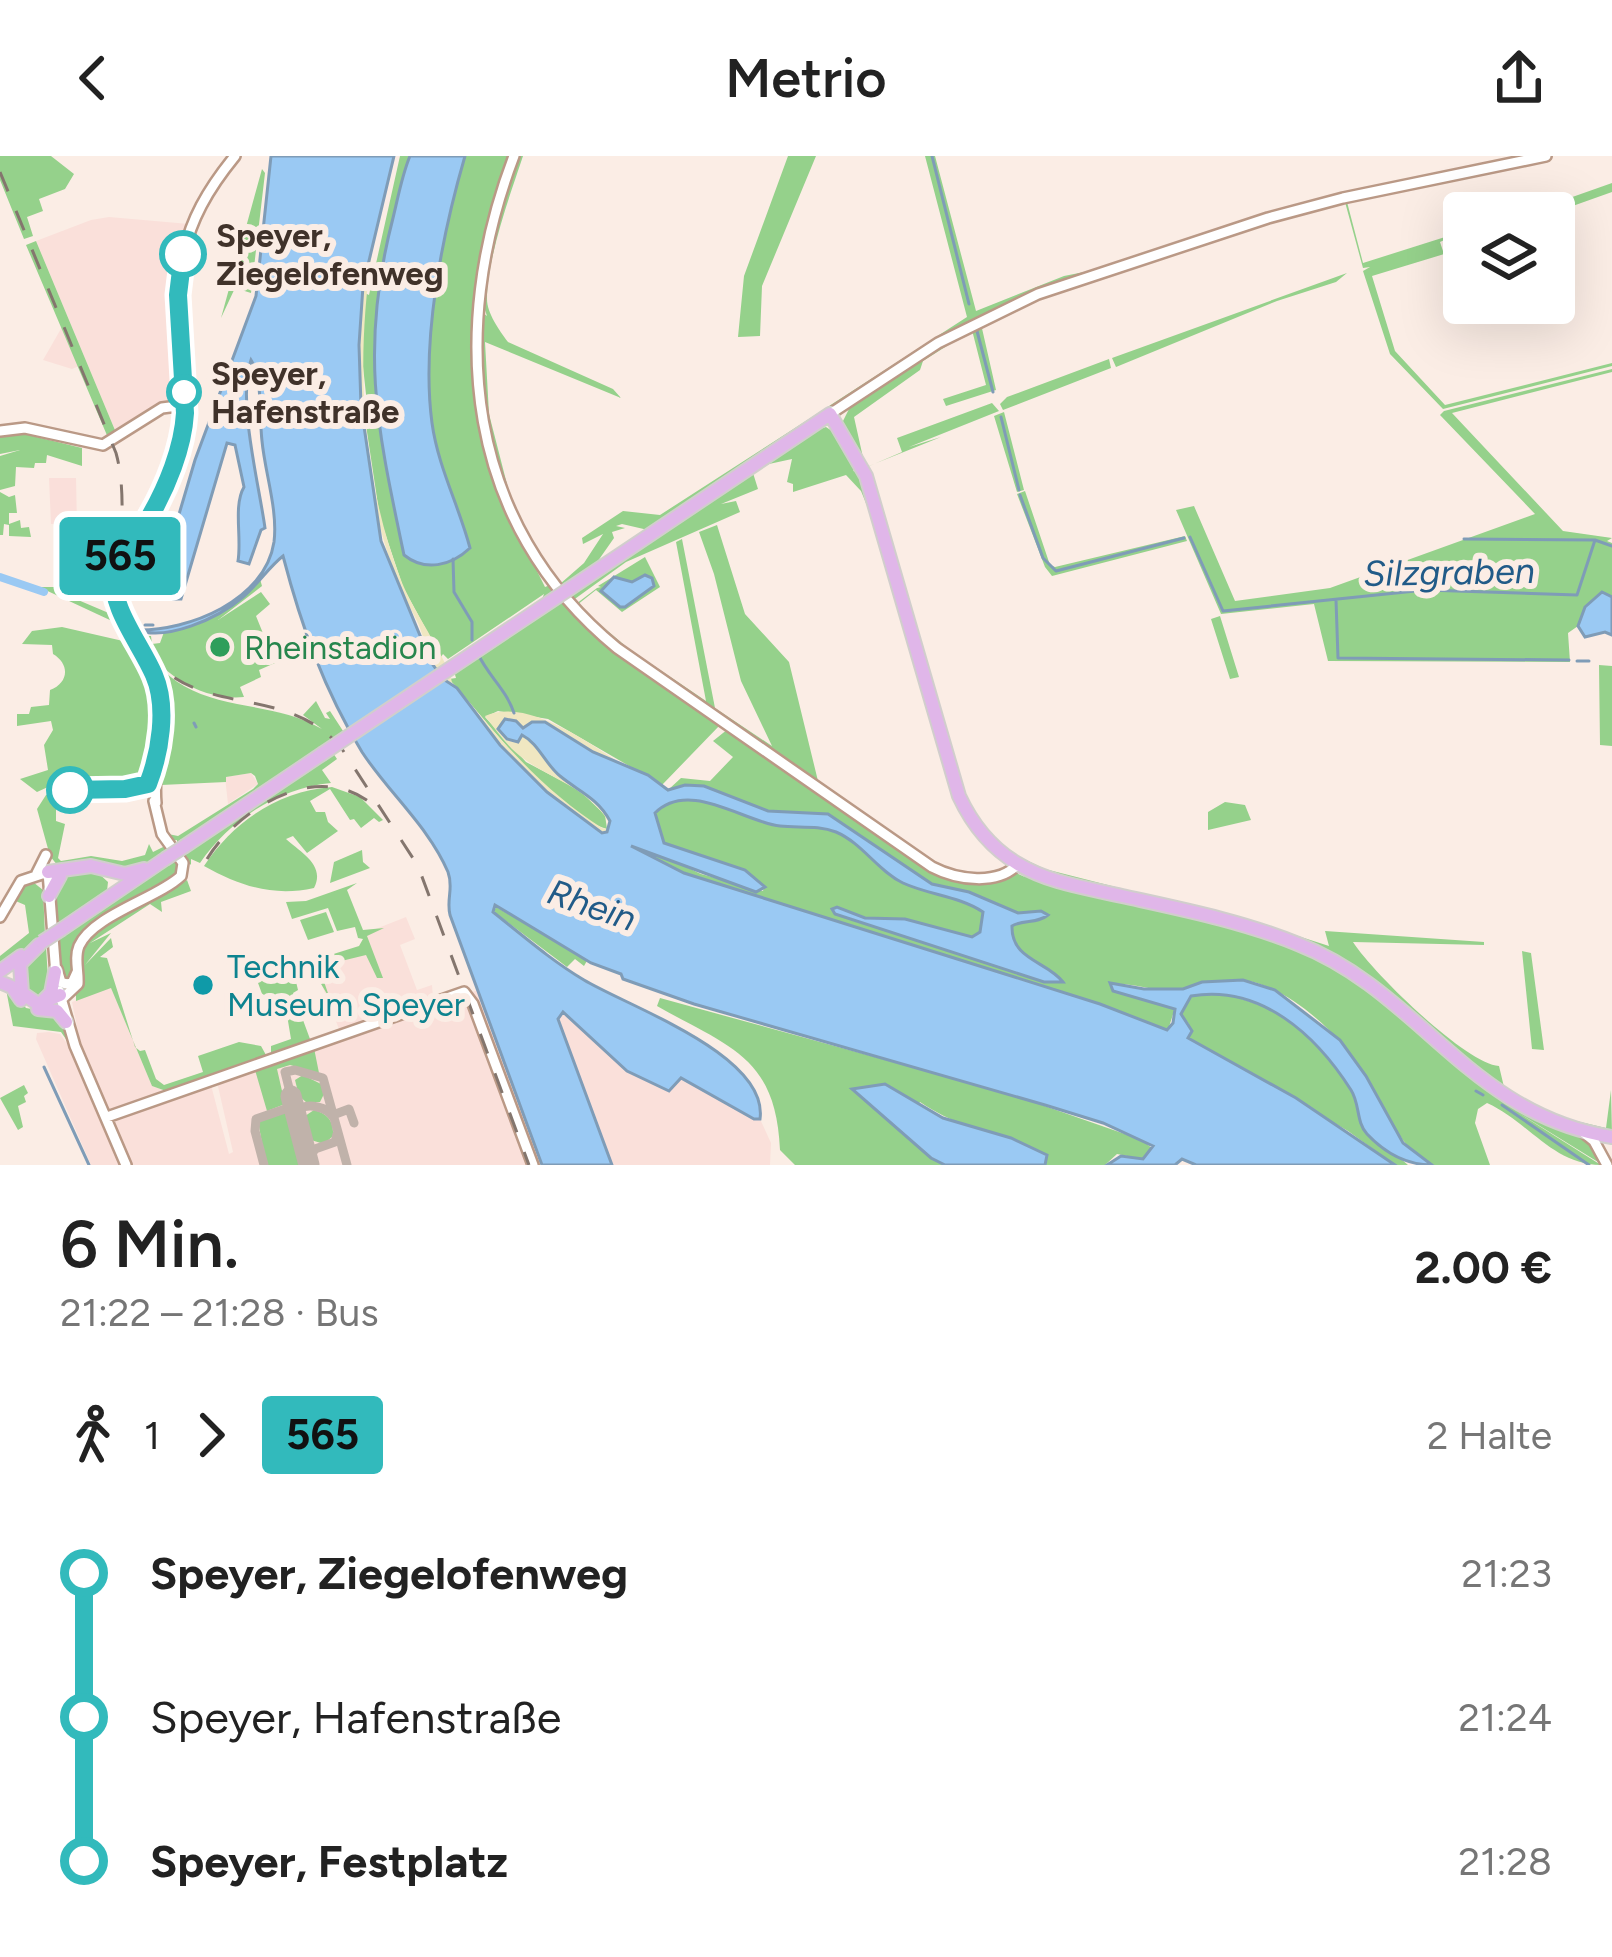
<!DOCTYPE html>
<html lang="de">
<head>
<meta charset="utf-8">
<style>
  body { margin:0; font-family:Figtree,sans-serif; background:#f2f2f2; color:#222; height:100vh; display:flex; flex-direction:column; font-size:45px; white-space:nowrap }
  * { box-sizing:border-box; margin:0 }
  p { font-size:39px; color:#767676 }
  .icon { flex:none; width:66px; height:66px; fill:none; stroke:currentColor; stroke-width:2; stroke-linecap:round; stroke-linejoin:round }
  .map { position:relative; height:1009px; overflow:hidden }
  .panel { display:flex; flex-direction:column; background:#fff; flex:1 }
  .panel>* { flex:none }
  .badge { padding:0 24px; border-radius:9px; font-size:42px; line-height:78px }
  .buttons { position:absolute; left:1443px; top:36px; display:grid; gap:24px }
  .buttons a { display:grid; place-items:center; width:132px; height:132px; border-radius:12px; background:#fff; box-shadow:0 12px 48px #0002; font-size:60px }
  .map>.badge { position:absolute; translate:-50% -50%; box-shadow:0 0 0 6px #fff }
  .legs { display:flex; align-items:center; gap:18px; height:132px; padding:0 60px; font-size:39px }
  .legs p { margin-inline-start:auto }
  .summary { display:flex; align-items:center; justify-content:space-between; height:204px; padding:0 60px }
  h1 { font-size:66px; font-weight:600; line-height:90px }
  ul { padding:0 60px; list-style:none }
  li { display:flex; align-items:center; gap:42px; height:144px; font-size:45px }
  li i { display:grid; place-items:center; width:18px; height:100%; margin:0 15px; background:currentColor }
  li i::after { content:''; width:30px; height:30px; margin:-15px; border:9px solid; border-radius:50%; background:#fff }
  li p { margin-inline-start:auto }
  li:first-child i { background:linear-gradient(#0000 50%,currentColor 0) }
  li:last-child i { background:linear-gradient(currentColor 50%,#0000 0) }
  header { display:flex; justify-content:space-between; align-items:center; height:156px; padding:0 60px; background:#fff; font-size:54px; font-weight:600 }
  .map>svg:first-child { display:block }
  .industrial { fill:#fae0da }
  .education { fill:#fadfda }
  .green { fill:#95d18b }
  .sand { fill:#f0e7c1 }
  .water { fill:#9ac9f3; stroke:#7f9cb7; stroke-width:3 }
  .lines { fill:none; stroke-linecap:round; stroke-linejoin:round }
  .stream { stroke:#7f9cb7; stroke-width:3 }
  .river { stroke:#9ac9f3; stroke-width:8 }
  .taxiway { stroke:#c0b2aa; stroke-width:9 }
  .runway { stroke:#c0b2aa; stroke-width:21 }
  .secondary-casing { stroke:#ba9986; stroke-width:14 }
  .primary-casing { stroke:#d1cecc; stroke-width:16 }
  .secondary { stroke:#fff; stroke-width:9 }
  .primary { stroke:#e0b6e9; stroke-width:12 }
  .rail { stroke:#84766e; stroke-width:3; stroke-dasharray:21 21; stroke-linecap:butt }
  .primary-bridge-casing { stroke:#d1cecc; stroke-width:16; stroke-linecap:butt }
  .primary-bridge { stroke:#e0b6e9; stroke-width:12 }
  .line-1-casing { stroke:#fff; stroke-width:27 }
  .line-1 { stroke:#32babc; stroke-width:18 }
  .stop-1-dot { fill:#fff; stroke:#32babc; stroke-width:6 }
  .leisure-dot { fill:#2e9e5b; stroke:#fbede5; stroke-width:4.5 }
  .culture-dot { fill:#0f9aa8; stroke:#fbede5; stroke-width:4.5 }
  .labels { text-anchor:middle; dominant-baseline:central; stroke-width:12; stroke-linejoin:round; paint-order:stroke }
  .stop-label { font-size:33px; font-weight:bold; fill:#40322a; stroke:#fbede5; text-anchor:start }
  .leisure-label { font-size:33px; fill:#27864d; stroke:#fbede5; text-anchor:start }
  .culture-label { font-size:33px; fill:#0d838f; stroke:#fbede5; text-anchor:start }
  .water-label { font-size:36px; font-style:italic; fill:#215b88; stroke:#fbede5 }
</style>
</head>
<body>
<header><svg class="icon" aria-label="back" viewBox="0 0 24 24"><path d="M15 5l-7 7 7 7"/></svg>Metrio<svg class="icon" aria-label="share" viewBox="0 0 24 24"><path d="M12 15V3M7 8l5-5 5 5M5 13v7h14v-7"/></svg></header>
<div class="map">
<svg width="1612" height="1009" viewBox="0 0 1612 1009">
  <rect width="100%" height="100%" fill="#fbede5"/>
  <path class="industrial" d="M109 61 189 68 175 131 180 247 117 279 36 85 91 64Z
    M62 171 79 210 72 213 43 204Z
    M251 617 258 628 228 648 225 621Z
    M406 761 415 783 400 789 417 834 432 829 433 841 339 873 314 809 367 790 363 778Z
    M111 831 152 930 166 935 170 944 211 929 229 998 233 996 217 926 478 834 542 1009H91L36 883 37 877 49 876 60 878 68 889 80 885 72 846Z
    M561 856H568L627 915 669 935 681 922 760 963 771 987 770 1009H612L558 861Z"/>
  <path class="education" d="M49 322H76L77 369 51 368Z"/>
  <path class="green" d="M0 0H51L74 18 65 33 39 43 43 55 27 61 33 80 24 83 0 24Z
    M400 0H410C402 19 398 42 393 62 360 193 376 271 404 399 426 414 440 409 463 399L469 387C453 347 436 306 432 264 423 176 441 84 465 0H512L478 146 479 249 510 361 545 431 550 429 565 447 720 569 662 629 548 563 498 555 485 561 526 606 579 634 605 659 607 673C553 656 488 565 449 523L456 522 453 512 478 486 541 446 544 438 448 503 443 498 441 501 403 431 380 362 364 256 369 266 361 192 365 137 369 139Z
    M516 0H523C510 39 487 102 487 143 487 157 499 174 508 186L613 233 621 242 485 186 489 258 509 336 506 338C488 271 478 228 483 157L487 160 482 145 500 49Z
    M788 0H816L762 130 760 180 738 181 744 120Z
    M925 0H935L976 155 1064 120 1084 116 1012 144 949 175 648 374 622 368 616 370 625 372 612 376 614 382 593 412 561 434 560 428 584 407 603 378 583 388 582 382 623 355 660 359 967 161Z
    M1561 0 1347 46 1363 107 1464 75 1440 86 1443 95 1454 93 1458 81 1464 79V92L1372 120 1395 195 1445 249 1612 207V210L1443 253 1390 198 1363 115 1370 111 1363 112 1345 46Z
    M262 13 265 17 251 137 235 132 221 162Z
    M1612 27V36L1553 57H1527Z
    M36 85 117 279 109 284 26 89Z
    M1347 117 1336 126 1277 145 1116 211 1112 202Z
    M1065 133 981 168 996 234 946 250 943 243 986 229 972 174 923 205 920 214 854 261 864 306 842 267 851 249C920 203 986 158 1065 133Z
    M1109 203 1111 212 1003 254 1000 248 1007 241Z
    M1612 213V216L1452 257 1563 375 1612 382 1607 385 1612 387V441L1602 436 1585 451 1578 470 1568 477 1570 506 1328 505 1314 448 1221 458 1176 354 1194 350 1235 445 1330 432 1535 358 1440 259 1444 255Z
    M992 247 999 255 909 291 941 281 869 310V315L867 311 902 296 897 282Z
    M1004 256 1024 334 1017 336 994 260Z
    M826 271 835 277 855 313 853 315 859 316 877 374 861 335 846 319 793 336V328L787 326 792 303 769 308 753 317 758 333 721 348 736 345 740 356 626 406 572 445 566 440 817 274Z
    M16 276 82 292V310L47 299 46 307H35L34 312 16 311 15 330 0 334V300L20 294 0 298V280Z
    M1025 335 1050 409 1055 411 1185 380 1187 385 1052 420 1045 411 1017 338Z
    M0 336 9 341 15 339 17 357H9V368L20 364 21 372 29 371 31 381 9 380V369L4 368 3 379H0Z
    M717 369 745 458 789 506 818 625 638 505 576 448 597 432 601 431 598 430 645 401 660 431 622 456 596 434 577 449 629 493 706 545 676 386 682 383 715 552 772 590 741 525 714 418 699 376Z
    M74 422 77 431 65 436H72L71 441 111 458 109 436 127 472 39 431H59V426Z
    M260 423 262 430 218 464 261 436 270 448 256 460 275 507 259 514 261 521 240 531 244 541C203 545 158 519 142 480H151L152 488 160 487 164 476C202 466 233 451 260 423Z
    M1220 460 1239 521 1230 523 1211 463Z
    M62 471 123 485 135 484C151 500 164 519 184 530 225 554 278 547 322 573L303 559 316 545 325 562 330 563 326 557 330 555 345 578 177 691V684L172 685 168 678 178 680 253 633 258 628 255 620 251 617 226 621V626L161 629 160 624 128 629 48 631 37 636 20 623 48 614 44 589 53 574 51 565 17 570V558H29L31 551 49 549 50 534C69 527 70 508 53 498L52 489 22 488 32 475Z
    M1599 509 1612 510V590L1600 589Z
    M728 573 930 712C955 726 990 729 1016 717L1025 721 1018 715 1021 707 995 688 977 663 1011 697 1045 713 1261 768 1329 790 1325 775 1484 786V789L1353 786C1373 817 1466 908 1499 910L1504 931 1510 936 1555 960 1606 972 1611 934 1612 978 1566 967 1520 948 1519 952 1587 981 1593 986 1598 1006 1517 956 1601 1009C1553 1009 1529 966 1487 947L1478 953 1475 967 1490 1009C1474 1009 1450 1009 1434 1009 1402 1000 1385 949 1368 923 1344 884 1301 841 1257 827 1231 819 1209 828 1184 833 1159 838 1134 826 1110 828L1113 835 1175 852 1168 874 1100 848 684 717 632 693 633 689 641 690 701 718 763 735 764 731 745 714 664 687 655 657C689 623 744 666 780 670 802 673 824 668 844 680 865 694 880 716 903 727 929 739 959 740 983 756L980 776 972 781 905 763 865 762 837 751 833 753 835 758 1044 826 1063 825C1047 804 1011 804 1012 770 1024 763 1036 768 1047 760L1041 755 1018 757 969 736 932 728 827 658 768 655 704 630 685 629 668 634 681 622 710 625 733 601 713 585Z
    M333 597 337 603 322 614 331 627C278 632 230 664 200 707L191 703V709L181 698Z
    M332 631 360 641 383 664 379 666 374 662 361 672 354 663 350 664 330 633 310 645 316 656H325L328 666 338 675 307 697 293 680 286 683C300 696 326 709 314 732 273 741 240 730 204 710 233 666 278 635 332 631Z
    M71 637 56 649V665L65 668 58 702 61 705 91 700 122 705 145 699 149 688 153 696 165 690 170 696 129 716 58 710 50 700 37 653 46 639Z
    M1225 646 1245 649 1251 664 1208 674V656Z
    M362 694 363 706 370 712 330 727 334 706Z
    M175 701 179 709 173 723 150 732 78 782 72 794 74 818 68 825 60 820 56 783Z
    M97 716 108 726 107 735 55 772V733L64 719Z
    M187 724 191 735 161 746 162 756 150 748 90 787 111 777 85 809 111 782 113 791 100 801 107 802 135 891 140 895 145 894 156 923 164 929 203 916 198 900 239 886 261 890 266 899 166 935 152 930 111 832 76 845V838L69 848 84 827C84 818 82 806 83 797 89 769 164 739 187 724Z
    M33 726 43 734 45 779 0 810V800L29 777 25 749 11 743 20 730Z
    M357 727 347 734 363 774 384 772 367 780 383 822H377L366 799 329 808 321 817 330 843 308 806 359 790 363 783 358 782 355 771 337 775 328 752 292 763 286 746 306 745Z
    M496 751 588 803 584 810 575 803 567 811 494 756Z
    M326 756 334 776 308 784 300 764Z
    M46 790 48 823 42 843 24 838V806Z
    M1522 795 1531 797 1544 894 1532 893Z
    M289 797 298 834 293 837 310 883 271 897V890L291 883 287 859 276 861 269 846H265L254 816 287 804Z
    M5 828 26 852 59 858 70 889 61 876 13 870Z
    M1206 837C1269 840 1325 882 1354 938 1360 950 1357 963 1365 973 1375 988 1395 997 1408 1009H1395L1348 975 1187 881 1189 868 1181 858C1186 842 1190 840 1206 837Z
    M660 842 1013 939 1142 984 1153 993 1143 1003 1117 998 1105 1009H1045L1046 999C1004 979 959 973 920 946L901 977 945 1009H795L780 994C776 900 729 891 657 850Z
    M314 892 319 917 290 909 277 913 285 948 267 955 255 914Z
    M303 919 321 928 324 938 320 946H306L299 940 295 924Z
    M24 929 28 937 24 940 26 946 18 950 23 971 18 974 0 942Z
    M314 954C328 958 334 965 333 980L324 988 311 984 305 960Z
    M287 956 302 1009H266L258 965Z"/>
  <path class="sand" d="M372 96C356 204 360 317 401 424 411 452 452 510 452 527 426 516 428 488 417 465 387 410 372 353 367 290 366 278 363 266 361 253 355 201 359 147 372 96Z
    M457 532C500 584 545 636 602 672L607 673 608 665C588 632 553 624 524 603 508 592 497 575 485 560 527 541 587 586 622 608L593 596 545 566H532L523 572 498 571 507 583 518 586 522 579C538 587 546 609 560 620 578 635 599 643 610 665L607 676 602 677 483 606 498 586Z"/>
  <path class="water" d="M271 0H394L363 130 359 189 361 250 381 385 431 506 443 523 457 532 500 589 547 636 602 677 607 676 610 665C598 642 578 635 560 620 546 609 538 587 522 579L518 586 507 583 498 573 505 563 516 565 523 572 532 566H545L593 596 648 619 668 634 685 629 704 630 768 655 828 658 932 728 969 736 1018 757 1041 755 1048 759C1037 768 1024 763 1012 770 1011 804 1047 805 1063 826H1044L835 758 832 753 837 751 865 762 905 763 972 781 980 776 983 756C959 740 929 739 903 727 878 715 862 687 836 676 818 669 799 672 780 670 744 666 689 623 655 657L664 687 745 714 765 731 756 736 631 690 684 717 1100 848 1167 874 1173 867 1175 853 1113 835 1110 827 1144 833H1183L1202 826 1243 824 1275 834 1340 884 1366 920 1403 987 1432 1009C1407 1009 1385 997 1367 978 1356 966 1360 948 1351 934 1316 879 1261 828 1191 840L1181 858 1192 875 1188 882 1296 942 1395 1009H1196L1182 1003 1175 1009H1107L1121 1000 1143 1003 1153 990 1103 967 1045 949 694 848 623 823 621 818 591 807 495 749 493 756C522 779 552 805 584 824 629 851 769 899 760 963H754L681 922 669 935 627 915 563 856 558 863 612 1009H542L450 759C446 743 454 732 448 716 429 671 388 636 362 596 324 534 301 469 283 400 269 411 257 429 243 441 217 463 167 485 137 474 188 475 265 445 274 386 278 354 265 317 262 285 259 260 263 223 251 204 237 244 259 328 265 372L261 374 249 408 238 405C242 382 233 350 244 331L235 289 227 287 181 443H154L195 304 256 140Z
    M410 0H465C442 79 421 185 432 267 438 311 459 350 470 392 451 410 425 416 404 399 377 271 359 193 393 62 398 42 402 19 410 0Z
    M645 419 652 422 654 430 625 451H620L601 435 614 421 632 426Z
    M1602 436 1612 441V479L1605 476 1585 481 1578 470 1585 451Z
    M885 928 943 962 1011 982 1047 999 1045 1009H945L931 1002 852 933Z"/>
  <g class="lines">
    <path class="stream" d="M932 0 969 148
      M977 175 993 236
      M1001 261 1019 334
      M1020 339 1043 402 1056 415 1184 382
      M1190 381 1223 455 1425 434 1577 439 1595 384
      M1464 383 1595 384 1612 390
      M453 403 454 436 472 466V484
      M1336 444 1338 502 1569 504
      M145 469H153
      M478 498C489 521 506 533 514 557
      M1577 505H1589
      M194 567 196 571
      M44 911 89 1009
      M1476 935 1483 939
      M1502 949 1589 1009"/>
    <path class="river" d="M0 421 44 436"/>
    <path class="taxiway" d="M291 940 285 916 295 914 323 922 347 1009
      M333 959 349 953 354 967
      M297 962 299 953C309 947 327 951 333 961
      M308 1004 315 993 335 986 337 978
      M264 1009 255 975 256 963 288 952 296 958"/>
    <path class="runway" d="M291 940 309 1009"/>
    <g class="secondary-casing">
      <path id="secondary" d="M514 0C447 176 465 368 617 492L932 711C957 724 998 730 1018 708
        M830 258 938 187 1038 138 1268 62 1343 42 1546 0
        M0 275 25 272 103 289 162 252 185 249
        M156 647C152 609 167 567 157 529 148 493 110 458 114 418 116 397 136 382 147 364 162 342 172 314 180 288 188 260 183 234 181 206 175 117 177 71 235 0
        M37 717 46 699
        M0 761 21 725 48 716 56 819
        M57 813 61 826 66 828 72 827 77 816
        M59 835 75 890 126 1009
        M61 844 78 828C79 816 74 802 79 790 93 759 158 742 181 720L183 707 162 678 154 645
        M107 961 464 836 473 848 533 1009
        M1583 976 1594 985 1607 1009"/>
    </g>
    <g class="primary-casing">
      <path id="primary" d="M830 258 866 320 959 640C972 668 991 692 1018 708 1049 727 1088 732 1122 740 1181 753 1242 765 1298 788 1420 836 1469 958 1612 981
        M569 433 830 258
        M185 690 322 598
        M48 716 91 710 125 718 144 713
        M49 740 60 720
        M62 773 165 703
        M39 789 20 808 22 837 38 848 60 839
        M0 815 21 800
        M0 826 12 831 21 844
        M42 846 51 837 55 816
        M38 853 57 855 66 866"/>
    </g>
    <use href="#secondary" class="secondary"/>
    <use href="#primary" class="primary"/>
    <path class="rail" d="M0 16 116 297C131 351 111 411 131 464 173 576 280 517 342 593L418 710 529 1009
      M207 703C239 651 319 603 373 649"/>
    <g class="primary-bridge-casing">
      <path id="primary-bridge" d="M322 598 569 433
        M165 703 185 690
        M42 786 62 773"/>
    </g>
    <use href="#primary-bridge" class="primary-bridge"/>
  </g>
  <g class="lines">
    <g class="line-1-casing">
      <path id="line-1" d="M70 634 125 633 148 628C160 597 168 551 154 519 141 488 109 451 114 416 117 395 138 380 149 362 167 331 183 292 185 257L178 139 183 98"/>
    </g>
    <use href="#line-1" class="line-1"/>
  </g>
  <g class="stop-1-dot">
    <circle cx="183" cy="98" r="21"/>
    <circle cx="184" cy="236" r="15"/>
    <circle cx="70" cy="634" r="21"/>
  </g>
  <circle class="leisure-dot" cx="220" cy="491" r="12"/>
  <circle class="culture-dot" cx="203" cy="829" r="12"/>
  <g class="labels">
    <g class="stop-label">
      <text x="216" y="79">Speyer,<tspan x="216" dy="38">Ziegelofenweg</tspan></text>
      <text x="211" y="217">Speyer,<tspan x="211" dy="38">Hafenstraße</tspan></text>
    </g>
    <g class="leisure-label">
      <text x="244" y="491">Rheinstadion</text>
    </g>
    <g class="culture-label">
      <text x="227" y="810">Technik<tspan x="227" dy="38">Museum Speyer</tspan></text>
    </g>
    <g class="water-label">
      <text transform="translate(1449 416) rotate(-1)">Silzgraben</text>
      <text transform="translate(592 749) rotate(19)">Rhein</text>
    </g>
  </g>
</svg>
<div class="buttons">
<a><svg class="icon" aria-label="layers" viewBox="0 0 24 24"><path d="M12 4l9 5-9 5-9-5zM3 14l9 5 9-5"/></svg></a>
</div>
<b class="badge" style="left:120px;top:400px;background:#32babc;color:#111">565</b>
</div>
<section class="panel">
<div class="summary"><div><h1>6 Min.</h1><p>21:22 – 21:28 · Bus</p></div><b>2.00 €</b></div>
<div class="legs"><svg class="icon" aria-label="walk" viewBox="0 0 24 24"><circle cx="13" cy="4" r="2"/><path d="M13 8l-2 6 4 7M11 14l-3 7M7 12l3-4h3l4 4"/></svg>1<svg class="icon" aria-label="forward" viewBox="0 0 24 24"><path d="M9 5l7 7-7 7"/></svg><b class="badge" style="background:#32babc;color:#111">565</b><p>2 Halte</p></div>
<ul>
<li><i style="color:#32babc"></i><b>Speyer, Ziegelofenweg</b><p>21:23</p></li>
<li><i style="color:#32babc"></i><span>Speyer, Hafenstraße</span><p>21:24</p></li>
<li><i style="color:#32babc"></i><b>Speyer, Festplatz</b><p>21:28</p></li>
</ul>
</section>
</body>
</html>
